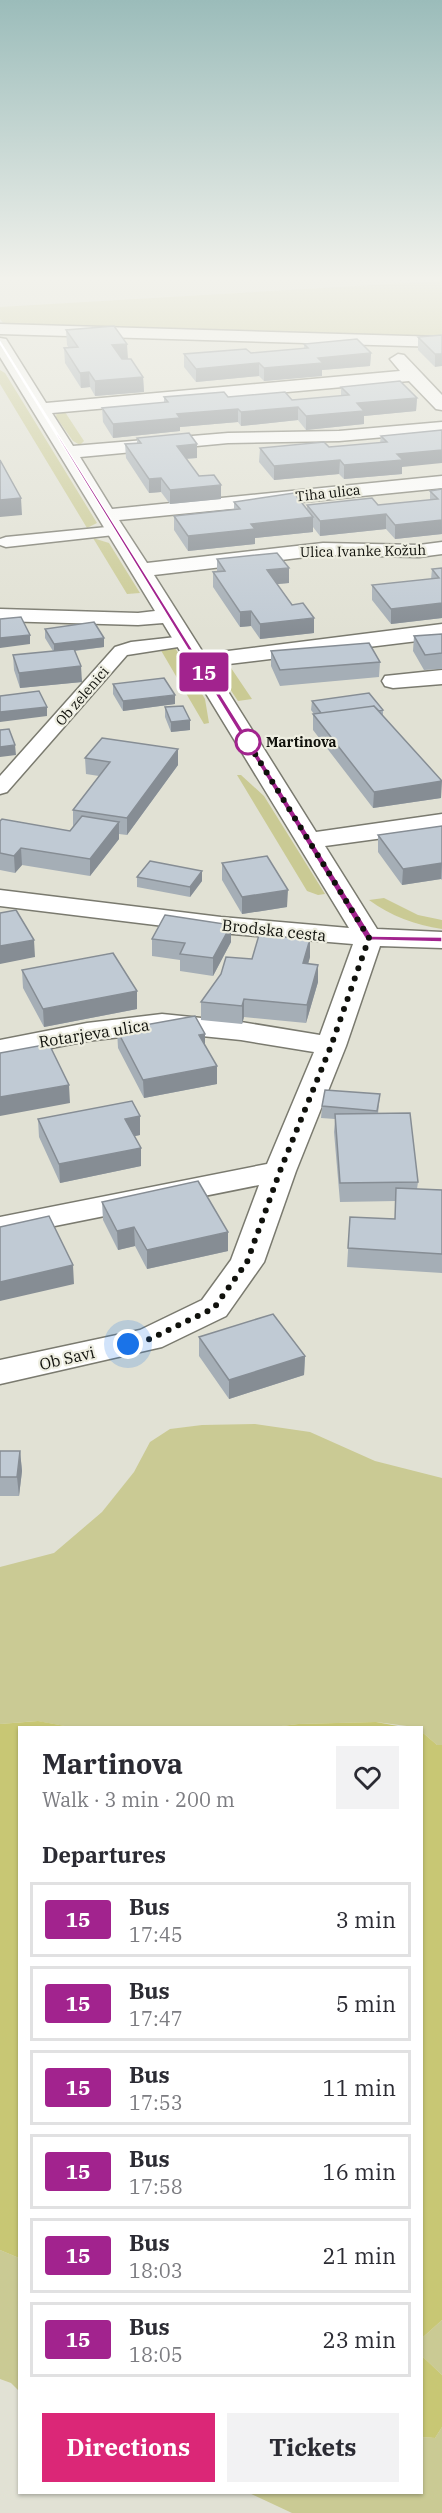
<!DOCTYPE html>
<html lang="en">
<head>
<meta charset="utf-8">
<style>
  body { margin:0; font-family:"IBM Plex Serif",serif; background:#f2f2f3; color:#2b2b33; height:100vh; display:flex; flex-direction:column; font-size:22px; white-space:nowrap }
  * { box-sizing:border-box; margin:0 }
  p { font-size:20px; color:#7c7c81 }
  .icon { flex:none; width:33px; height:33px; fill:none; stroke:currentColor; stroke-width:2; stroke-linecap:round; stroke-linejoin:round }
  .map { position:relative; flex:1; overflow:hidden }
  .drawer { position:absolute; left:18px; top:1726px; width:405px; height:768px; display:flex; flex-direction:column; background:#fff; border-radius:0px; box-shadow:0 2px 4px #0004 }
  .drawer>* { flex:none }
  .badge { padding:0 12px; border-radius:4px; font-size:21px; line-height:39px }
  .you { position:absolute; width:30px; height:30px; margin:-15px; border:4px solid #fff; border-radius:50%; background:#1a73e8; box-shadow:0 0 0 9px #1a73e833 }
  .map>.badge { position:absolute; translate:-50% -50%; box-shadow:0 0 0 3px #fff }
  h2 { padding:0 24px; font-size:22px; line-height:54px }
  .round { display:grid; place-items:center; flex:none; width:63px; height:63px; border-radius:0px; background:#f2f2f3 }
  .overview { display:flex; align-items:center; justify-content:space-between; height:102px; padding:0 24px }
  h1 { font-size:28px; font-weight:700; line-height:45px }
  .button { display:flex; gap:12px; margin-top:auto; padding:12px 24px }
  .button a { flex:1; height:69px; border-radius:0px; background:#db2777; color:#fff; font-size:24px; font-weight:700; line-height:69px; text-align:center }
  .button a+a { background:#f2f2f3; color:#2b2b33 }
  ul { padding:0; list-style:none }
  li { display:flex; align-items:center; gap:18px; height:75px; margin:0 12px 9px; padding:0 12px; border:3px solid #e1e1e2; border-radius:0px }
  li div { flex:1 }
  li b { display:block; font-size:22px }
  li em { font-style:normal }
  li .badge { min-width:66px; font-weight:700; text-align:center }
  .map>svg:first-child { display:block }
  .green { fill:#caca94 }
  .water { fill:#c8c774 }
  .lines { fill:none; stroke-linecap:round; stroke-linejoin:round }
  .lane-casing { stroke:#7a7a6f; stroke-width:3 }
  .street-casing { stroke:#7a7a6f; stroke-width:3 }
  .lane { fill:#fff; fill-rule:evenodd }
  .street { fill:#fff; fill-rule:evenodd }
  .wall { fill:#a5aeb6 }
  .shaded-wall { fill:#868d94 }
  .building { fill:#c0cad4; stroke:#868d94; stroke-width:1.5 }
  .line { fill:#a2238e; stroke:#fff; stroke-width:1.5 }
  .walk { stroke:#10110c; stroke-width:6; stroke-dasharray:0 10.8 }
  .stop-dot { fill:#fff; stroke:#a2238e; stroke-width:3 }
  .labels { text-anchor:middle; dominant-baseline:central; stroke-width:4.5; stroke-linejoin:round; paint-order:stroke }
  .far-street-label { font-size:14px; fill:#10110c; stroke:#eeeee1 }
  .far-stop-label { font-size:14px; font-weight:bold; fill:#10110c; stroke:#eeeee1; text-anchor:start }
  .street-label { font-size:16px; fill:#10110c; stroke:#eeeee1 }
</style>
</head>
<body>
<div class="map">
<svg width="442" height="2513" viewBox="0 0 442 2513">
  <rect width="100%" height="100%" fill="#e1e1d4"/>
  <path class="green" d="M442 281V339L9 325 3 323 0 319V307Z
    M0 370 5 373 97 523 87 528 0 384Z
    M57 411 65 412 84 441 80 445 73 441 56 417Z
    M93 538 109 543 140 593 127 594Z
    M174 646 205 699 209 723 204 724 159 647Z
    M222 665H229L252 699 238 701 220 674Z
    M237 775H241L264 796 325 894 318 895 307 891Z
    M384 898 418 915 442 920V929C415 925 391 916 369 900Z
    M255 1424 310 1432 375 1461 442 1478V1745H437L422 1732V1728L376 1722 298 1724 265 1728H76L37 1721 0 1724V1567L54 1553 102 1512 134 1472 150 1442 170 1429 202 1425Z
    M0 2250 19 2258V2391L11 2383 0 2379Z
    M442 2320V2375L422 2356V2338Z
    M442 2427V2513H292L249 2493H422V2437L435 2438Z"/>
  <path class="water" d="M38 1721 76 1728H20L19 2258 0 2250V1724Z
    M376 1722 409 1728H265L298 1724Z
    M422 1732 437 1745H442V2320L422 2338Z
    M422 2356 442 2375V2427L435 2438 422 2437Z"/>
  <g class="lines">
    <g class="lane-casing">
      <path id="lane" d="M117 526 123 528 125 531 123 534 6 547 0 545V539L6 537Z
        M185 636 191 637 194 641 191 645 127 655 7 792 0 794V776L115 647 131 642Z"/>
    </g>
    <g class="street-casing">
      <path id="street" d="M0 324 442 337V347L0 334Z
        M0 338 6 339 46 403 400 371 390 359 398 354 404 355 442 395V410L436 409 409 381 52 413 73 446 228 433 339 431 442 422V432L339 441 228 443 80 457 112 509 442 476V488L119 520 147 563 323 543 419 545 442 542V554L419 557 323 555 154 575 204 654 442 624V638L212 666 316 832 442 814V830L325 846 377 929 442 932V948L380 946 346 1046 296 1171 264 1262 226 1316 162 1347 0 1384V1360L140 1330 202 1300 231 1260 259 1185 0 1237V1217L267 1164 314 1052 241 1040 162 1032 87 1041 0 1058V1040L87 1023 162 1014 241 1022 320 1035 353 944 221 933 0 906V890L221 917 349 928 163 623 138 625 0 621V609L138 613 155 611 0 357Z
        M442 670V684L393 688 385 686 382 681 385 676Z"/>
    </g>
    <use href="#lane" class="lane"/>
    <use href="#street" class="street"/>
  </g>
  <path class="wall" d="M66 330 128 359 143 377 144 392 95 396 90 387 81 388 65 363 64 348H69L67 345Z
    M442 335 435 367 418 350V337Z
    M304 344 371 353 370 366 322 370V376L264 381 259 376 196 382 184 367V354L251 353 304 349Z
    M341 387 417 398 416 411 364 416V424L306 430 298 420 241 426 238 422 180 427V431L113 438 103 422 102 408 164 403V397H228L292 400 341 396Z
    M442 430 402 467V474L344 479 339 474 274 480 259 462 260 448 329 447 380 443 381 436Z
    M137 438 197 444V458L187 459 199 476 221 499 170 504 161 492 149 493 126 458 125 444 137 443Z
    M442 489V534L395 539 386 529 320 536 313 527V532L255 538V544L188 551 174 530V516L234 510V502L307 510V505H378L430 500V491Z
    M217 559 289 568V583L277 584 314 633 260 639 251 626 240 627 213 587V572H217Z
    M442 568V618L391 624 372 600V585L431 579 432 569Z
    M45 629 104 638V647L75 651 82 682 20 688 14 670 13 655 53 651 45 638Z
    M442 634V669L424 670 413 651 414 636Z
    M271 651 380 662 379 677 280 686 271 666Z
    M113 684 175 704 123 711 113 694Z
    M312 701 383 710V716L441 798 373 808 313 730V714H314L311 710Z
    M165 707 190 730 171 732 165 717Z
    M178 749V765L127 835 119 834V839L90 876 22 865 15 873 0 870V821L70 831 73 826V810L99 776 86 774 85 758Z
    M442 826V880L441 879 402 885 378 852V835Z
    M222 863 287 907 242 914 222 880Z
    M137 877 202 881 190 897 137 887Z
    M231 925V942L213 976 180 971V960L152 956V939Z
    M310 939V957L308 964 318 982 306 1023 244 1017 242 1024 201 1020V1002L252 959Z
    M22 970 137 991V1009L44 1027 23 988Z
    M117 1030 205 1047 217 1084 144 1098 118 1048Z
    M380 1094 378 1114 418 1182 417 1189 442 1190V1273L347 1267 350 1217 395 1219 396 1201 340 1202 334 1132 335 1119 321 1118 322 1106Z
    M38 1119 140 1135 134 1136 141 1166 60 1183 39 1137Z
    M102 1202 228 1251 147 1269 135 1246 118 1250 103 1220Z
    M199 1337 305 1356 304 1375 229 1399 199 1356Z
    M0 1451H20L22 1471 19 1496H0Z"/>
  <path class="shaded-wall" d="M127 344 128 359 113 360 112 345Z
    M371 353 370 366 322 370V376L264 381V368L318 358Z
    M435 354H442V366L435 367Z
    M259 363V376L196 382V369Z
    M89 372 90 387 81 388 80 373Z
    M143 377 144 392 95 396V381Z
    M417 398 416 411 364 416V424L306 430V416L357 403Z
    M298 407V420L241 426V412Z
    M238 409V422L180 427V431L113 438V424L177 414Z
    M197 444V458L177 459V446Z
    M442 450V463L402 467V474L344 479V465L397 454Z
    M340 460 339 474 274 480V466Z
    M161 478V492L149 493V479Z
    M221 485V499L170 504V490Z
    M21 498 22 515 0 517V500Z
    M386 514V529L320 536V521Z
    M313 517V532L255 538V544L188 551V536L251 524Z
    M442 520V534L395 539V525Z
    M289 568V583L267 585V570Z
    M442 603V618L391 624V609Z
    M251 611V626L240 627V612Z
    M314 618V633L260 639V624Z
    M30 635V644L0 648V638Z
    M104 638V647L54 653V644Z
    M81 666 82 682 20 688 19 673Z
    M175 695V704L123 711V701Z
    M47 707V716L0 722V712Z
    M190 720V730L171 732V722Z
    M15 745 16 755 0 757V747Z
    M178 749V765L127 835V818Z
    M442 781 441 798 373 808 374 792Z
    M119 822V839L90 876V859Z
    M21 848 22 865 15 873 14 856Z
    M442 863 441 879 402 885 403 869Z
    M202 871V881L190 897V887Z
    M288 890 287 907 242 914V897Z
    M231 925V942L213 976V958Z
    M310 939V957L303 981V963Z
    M34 940 35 957 0 964V946Z
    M318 965V982L306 1023 307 1005Z
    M137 991V1009L44 1027 43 1009Z
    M244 999V1017L242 1024V1006Z
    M205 1034V1052L199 1035Z
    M217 1066V1084L144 1098 143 1080Z
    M69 1085 70 1103 0 1116V1097Z
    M140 1116V1135L126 1138 125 1119Z
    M141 1148V1166L60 1183 59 1164Z
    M134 1227 135 1246 118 1250 117 1231Z
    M228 1232V1251L147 1269V1250Z
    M73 1265 74 1284 0 1301V1282Z
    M305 1356 304 1375 229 1399V1380Z
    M20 1451 22 1471 19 1496 17 1477Z"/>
  <path class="building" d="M114 326 127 344 112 345 122 359H131L143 377 95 381 89 372 80 373 64 348 78 347 66 330Z
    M442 335V354H435L418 337Z
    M357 339 371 353 318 358 323 363 264 368 259 363 196 369 184 354 246 349 251 353 308 348 304 344Z
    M400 381 417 398 357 403 364 411 306 416 298 407 241 412 238 409 177 414 180 418 113 424 102 408 168 402 164 397 224 392 228 397 285 392 292 400 349 395 341 387Z
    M442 430V450L397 454 403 460 344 465 340 460 274 466 260 448 324 442 329 447 387 442 381 436Z
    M189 433 197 444 177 446 199 476 214 475 221 485 170 490 161 478 149 479 125 444 141 443 137 438Z
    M0 460 21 498 0 500Z
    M442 489V520L395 525 386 514 320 521 307 505 372 498 378 505 438 499 430 491Z
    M294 493 313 517 251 524 255 529 188 536 174 516 240 509 234 502Z
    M277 553 289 568 267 570 292 605 303 603 314 618 260 624 251 611 240 612 213 572 225 571 217 559Z
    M442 568V603L391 609 372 585 439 578 432 569Z
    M21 617 30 635 0 638V619Z
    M94 622 104 638 54 644 45 629Z
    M442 634V653L425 655 414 636Z
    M369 643 380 662 280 670 271 651Z
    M74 649 81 666 19 673 13 655Z
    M164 678 175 695 123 701 113 684Z
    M39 691 47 707 0 712V696Z
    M369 693 383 710 379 711 374 706 321 713 312 701Z
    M183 706 190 720 171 722 165 707Z
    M374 706 442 781 374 792 313 714Z
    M9 729 15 745 0 747V730Z
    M102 738 178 749 127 818 73 810 110 762 85 758Z
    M82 816 119 822 90 859 21 848 14 856 0 853V821L2 819 70 831Z
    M442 826V863L403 869 378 835Z
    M267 856 288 890 242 897 222 863Z
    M150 861 202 871 190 887 137 877Z
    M16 910 34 940 0 946V913Z
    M165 915 231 925 213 958 180 954 185 943 152 939Z
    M259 935 310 939 303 963 318 965 307 1005 244 999 242 1006 201 1002 221 974 226 957 252 959Z
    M113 953 137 991 43 1009 22 970Z
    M195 1016 205 1034 199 1035 217 1066 143 1080 117 1030Z
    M49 1044 69 1085 0 1097V1053Z
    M325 1090 380 1094 377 1111 322 1106Z
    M132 1101 140 1116 125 1119 141 1148 59 1164 38 1119Z
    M410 1113 418 1182 340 1183 335 1114Z
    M198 1181 228 1232 147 1250 134 1227 117 1231 102 1202Z
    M396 1188 442 1190V1254L348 1248 350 1217 395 1219Z
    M49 1216 73 1265 0 1282V1227Z
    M273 1314 305 1356 229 1380 199 1337Z
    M0 1451H20L17 1477H0Z"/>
  <linearGradient id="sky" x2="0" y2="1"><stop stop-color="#9bbcba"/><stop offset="0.44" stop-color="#f2f2ec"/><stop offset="1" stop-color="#f2f2ec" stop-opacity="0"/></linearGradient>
  <rect width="442" height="633" fill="url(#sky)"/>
  <path class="line" d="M0 342 372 936 442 937V942L366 940 0 343Z"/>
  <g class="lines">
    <path class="walk" d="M128 1344 150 1339 214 1308 247 1262 280 1171 331 1046 369 938 244 736 248 742"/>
  </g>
  <circle class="stop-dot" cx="248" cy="742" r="12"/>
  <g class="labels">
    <g class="far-street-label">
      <text transform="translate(328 493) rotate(-6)">Tiha ulica</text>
      <text transform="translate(363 551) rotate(-1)">Ulica Ivanke Kožuh</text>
      <text transform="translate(82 696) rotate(-49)">Ob zelenici</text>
    </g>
    <g class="far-stop-label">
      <text x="266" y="742">Martinova</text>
    </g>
    <g class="street-label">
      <text transform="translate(274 930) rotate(6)">Brodska cesta</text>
      <text transform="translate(94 1033) rotate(-9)">Rotarjeva ulica</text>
      <text transform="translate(67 1358) rotate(-13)">Ob Savi</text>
    </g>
  </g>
</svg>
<div class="you" style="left:128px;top:1344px"></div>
<b class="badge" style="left:204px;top:672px;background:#a2238e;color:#fff">15</b>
<section class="drawer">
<div class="overview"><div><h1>Martinova</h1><p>Walk · 3 min · 200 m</p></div><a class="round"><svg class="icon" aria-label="heart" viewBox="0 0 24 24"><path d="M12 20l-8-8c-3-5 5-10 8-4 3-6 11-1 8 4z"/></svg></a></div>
<h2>Departures</h2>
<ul>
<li><span class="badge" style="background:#a2238e;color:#fff">15</span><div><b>Bus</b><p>17:45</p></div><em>3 min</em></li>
<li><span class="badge" style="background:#a2238e;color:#fff">15</span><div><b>Bus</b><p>17:47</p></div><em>5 min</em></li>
<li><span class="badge" style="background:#a2238e;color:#fff">15</span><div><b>Bus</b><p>17:53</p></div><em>11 min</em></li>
<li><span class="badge" style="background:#a2238e;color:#fff">15</span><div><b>Bus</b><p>17:58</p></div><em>16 min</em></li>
<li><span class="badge" style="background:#a2238e;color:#fff">15</span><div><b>Bus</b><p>18:03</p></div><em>21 min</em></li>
<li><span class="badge" style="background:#a2238e;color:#fff">15</span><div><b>Bus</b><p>18:05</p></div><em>23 min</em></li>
</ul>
<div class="button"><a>Directions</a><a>Tickets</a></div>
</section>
</div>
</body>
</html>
